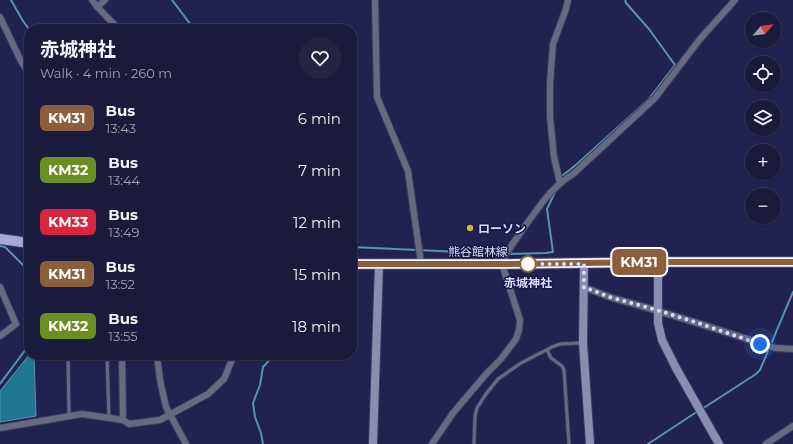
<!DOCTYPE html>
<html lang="en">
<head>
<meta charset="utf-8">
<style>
  body { margin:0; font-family:Montserrat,"Noto Sans JP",sans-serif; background:#232343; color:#f1f3f6; height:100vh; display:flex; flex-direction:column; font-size:15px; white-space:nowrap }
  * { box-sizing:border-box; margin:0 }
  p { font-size:13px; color:#9fa1af }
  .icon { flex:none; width:22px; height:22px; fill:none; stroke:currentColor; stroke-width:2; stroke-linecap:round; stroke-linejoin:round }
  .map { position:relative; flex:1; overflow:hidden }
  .details { position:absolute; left:24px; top:24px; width:333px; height:336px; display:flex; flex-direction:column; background:#1a1a3c; border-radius:16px; box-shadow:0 1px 3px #0004,0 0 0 1px #383856 }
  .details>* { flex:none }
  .badge { padding:0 8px; border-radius:6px; font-size:14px; line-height:26px }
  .needle { width:26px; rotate:62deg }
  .fabs { position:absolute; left:745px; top:12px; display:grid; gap:8px }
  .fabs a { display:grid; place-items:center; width:36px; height:36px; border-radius:50%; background:#1a1a3c; box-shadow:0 1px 3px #0004,0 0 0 1px #383856; font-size:20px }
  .you { position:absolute; width:20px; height:20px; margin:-10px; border:3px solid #fff; border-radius:50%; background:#1a73e8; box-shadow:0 0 0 6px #1a73e833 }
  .map>.badge { position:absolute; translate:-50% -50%; box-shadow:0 0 0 2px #fff }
  .round { display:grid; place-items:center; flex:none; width:42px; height:42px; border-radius:21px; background:#232343 }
  .headline { display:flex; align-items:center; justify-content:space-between; height:68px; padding:0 16px }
  h1 { font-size:19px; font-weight:700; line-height:30px }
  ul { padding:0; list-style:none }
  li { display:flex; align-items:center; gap:12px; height:52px; padding:0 16px }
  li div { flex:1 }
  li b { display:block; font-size:15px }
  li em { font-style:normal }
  li .badge { min-width:44px; font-weight:700; text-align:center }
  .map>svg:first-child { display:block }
  .water { fill:#1e778f; stroke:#5695af }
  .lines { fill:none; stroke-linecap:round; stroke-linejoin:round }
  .stream { stroke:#5695af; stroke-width:2 }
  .lane-casing { stroke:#3b3c68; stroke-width:4.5 }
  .street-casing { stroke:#3b3c68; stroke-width:8 }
  .secondary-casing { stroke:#3b3c68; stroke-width:10 }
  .primary-casing { stroke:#3b3c68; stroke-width:12 }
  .lane { stroke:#666980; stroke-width:3 }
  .street { stroke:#666980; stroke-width:6 }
  .secondary { stroke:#898db2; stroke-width:8 }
  .primary { stroke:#a3a8d8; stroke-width:10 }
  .line-casing { stroke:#fff; stroke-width:9 }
  .line { stroke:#8b5e3c; stroke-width:6 }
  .walk { stroke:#d8dcfa; stroke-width:4; stroke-dasharray:0 7.2 }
  .poi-dot { fill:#cdb938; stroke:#1a1845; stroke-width:1.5 }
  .stop-dot { fill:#fff; stroke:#8b5e3c; stroke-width:2 }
  .labels { text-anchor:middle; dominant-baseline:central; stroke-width:3; stroke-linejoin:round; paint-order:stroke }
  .poi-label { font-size:12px; font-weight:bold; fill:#d8dcfa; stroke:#1a1845; text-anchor:start }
  .street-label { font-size:12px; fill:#d8dcfa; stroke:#1a1845 }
  .stop-label { font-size:12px; font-weight:bold; fill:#d8dcfa; stroke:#1a1845 }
</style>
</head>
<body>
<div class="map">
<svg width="793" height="444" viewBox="0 0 793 444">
  <rect width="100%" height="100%" fill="#222250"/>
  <path class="water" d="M29 355H34L36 416 0 422V391Z"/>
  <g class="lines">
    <path class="stream" d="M11 0 23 21 29 29
      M172 0 194 29
      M561 179 562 176 577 164 648 100 675 65 649 29 626 3 625 0
      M0 246 5 247 29 271
      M352 247 504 254
      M509 254 546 253 553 252 547 209 556 190
      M0 384 29 345
      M702 409 756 374 760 370 793 292
      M263 444 261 433 255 417 253 403 260 385 263 367 274 355
      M648 444 698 411"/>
    <g class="lane-casing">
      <path id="lane" d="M547 350 551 358 562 366 564 370 569 444
        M68 355 69 416
        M107 355 109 418
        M474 444 475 416 477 408 486 394 498 379 521 363 552 347 560 344 581 343"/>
    </g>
    <g class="street-casing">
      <path id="street" d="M92 0C100 11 110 20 119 29
        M375 0 377 97 408 171 421 263
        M97 7 105 0
        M0 17 21 61 29 73
        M560 183 554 157 550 117V83L553 44 566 9 568 0
        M0 287 16 324 0 336
        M584 288C595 290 604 296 616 299 669 313 722 331 775 348L793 349
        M122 355 123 420
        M157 355 160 380 166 407 186 444
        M0 428 82 414 123 420 129 424 160 420 208 394 224 379 234 355
        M432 444 453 413 487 373 501 359 516 339 519 330 520 320 502 264C505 252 516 240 523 229 532 217 541 203 551 192 558 185 565 179 573 174L655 98 700 39 735 0
        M766 444 793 426"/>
    </g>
    <g class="secondary-casing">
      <path id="secondary" d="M658 262V323L662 340 676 368 719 444
        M584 264 583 343 590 444
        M373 444 379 264"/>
    </g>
    <g class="primary-casing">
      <path id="primary" d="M0 239 29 243
        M352 264H502L658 262H793"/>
    </g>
    <use href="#lane" class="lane"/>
    <use href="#street" class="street"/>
    <use href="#secondary" class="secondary"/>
    <use href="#primary" class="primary"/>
  </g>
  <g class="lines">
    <g class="line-casing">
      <path id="line" d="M352 264H502L658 262H793"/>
    </g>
    <use href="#line" class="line"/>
    <path class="walk" d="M528 264H584V288C595 290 604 296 616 299 665 311 712 328 760 344"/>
  </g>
  <circle class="poi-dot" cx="470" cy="228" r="4"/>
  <circle class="stop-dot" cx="528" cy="264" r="8"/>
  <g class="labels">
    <g class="poi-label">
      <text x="478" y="228">ローソン</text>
    </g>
    <g class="street-label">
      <text x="478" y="251">熊谷館林線</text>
    </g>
    <g class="stop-label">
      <text x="528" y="282">赤城神社</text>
    </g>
  </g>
</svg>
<div class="fabs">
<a><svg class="needle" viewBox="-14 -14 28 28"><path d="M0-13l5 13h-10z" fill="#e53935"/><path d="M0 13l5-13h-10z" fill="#9fa1af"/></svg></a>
<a><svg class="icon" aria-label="locate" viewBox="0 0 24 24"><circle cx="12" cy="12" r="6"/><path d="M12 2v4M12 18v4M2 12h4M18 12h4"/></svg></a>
<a><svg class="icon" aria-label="layers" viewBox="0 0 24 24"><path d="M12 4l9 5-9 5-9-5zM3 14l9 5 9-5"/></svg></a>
<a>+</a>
<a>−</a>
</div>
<div class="you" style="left:760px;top:344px"></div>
<b class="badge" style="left:639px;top:262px;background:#8b5e3c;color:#fff">KM31</b>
<section class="details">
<div class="headline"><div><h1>赤城神社</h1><p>Walk · 4 min · 260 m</p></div><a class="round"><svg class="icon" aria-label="heart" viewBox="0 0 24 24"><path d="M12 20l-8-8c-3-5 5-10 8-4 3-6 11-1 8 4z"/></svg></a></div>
<ul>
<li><span class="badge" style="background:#8b5e3c;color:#fff">KM31</span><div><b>Bus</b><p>13:43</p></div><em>6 min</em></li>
<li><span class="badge" style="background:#6b8e23;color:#fff">KM32</span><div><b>Bus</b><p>13:44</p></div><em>7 min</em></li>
<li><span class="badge" style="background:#d7263d;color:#fff">KM33</span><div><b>Bus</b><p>13:49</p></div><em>12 min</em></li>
<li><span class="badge" style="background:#8b5e3c;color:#fff">KM31</span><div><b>Bus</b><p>13:52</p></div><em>15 min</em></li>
<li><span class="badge" style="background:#6b8e23;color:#fff">KM32</span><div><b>Bus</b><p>13:55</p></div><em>18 min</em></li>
</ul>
</section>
</div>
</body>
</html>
